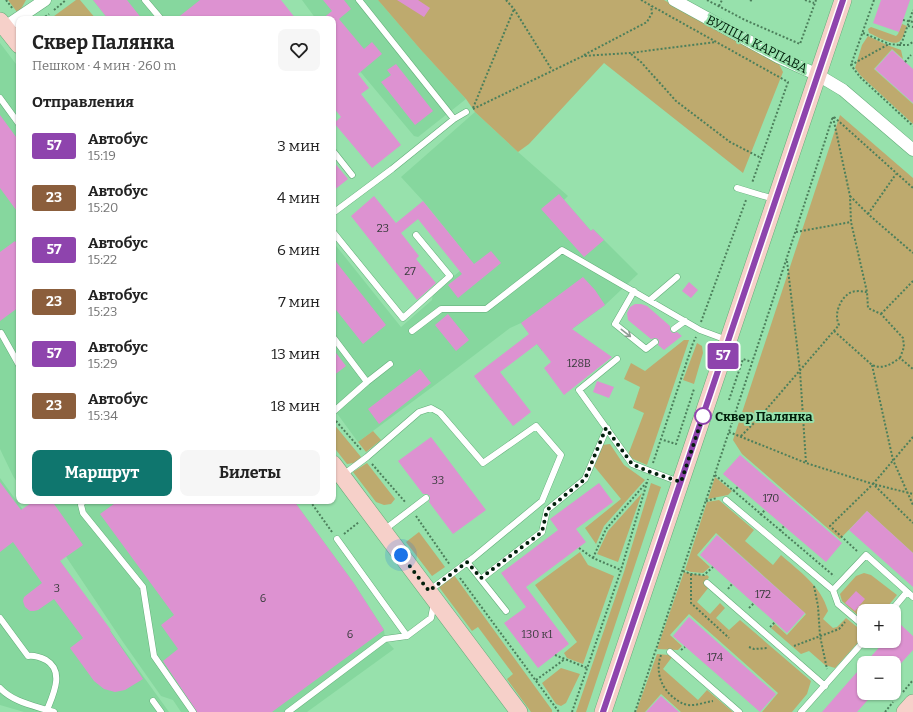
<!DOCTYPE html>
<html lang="ru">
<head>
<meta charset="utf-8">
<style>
  body { margin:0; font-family:Bitter,serif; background:#f6f6f6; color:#222; height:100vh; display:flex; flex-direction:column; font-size:15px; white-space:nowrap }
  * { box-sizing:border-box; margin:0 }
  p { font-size:13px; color:#767676 }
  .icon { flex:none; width:22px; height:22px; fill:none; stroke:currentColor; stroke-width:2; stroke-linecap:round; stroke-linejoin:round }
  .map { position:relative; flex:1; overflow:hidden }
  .details { position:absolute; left:16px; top:16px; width:320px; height:488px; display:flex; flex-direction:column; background:#fff; border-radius:8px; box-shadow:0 1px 3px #0004 }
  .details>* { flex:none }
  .badge { padding:0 8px; border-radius:3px; font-size:14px; line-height:26px }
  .tools { position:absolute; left:857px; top:604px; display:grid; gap:8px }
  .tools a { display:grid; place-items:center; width:44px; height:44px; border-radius:8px; background:#fff; box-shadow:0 1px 3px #0004; font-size:20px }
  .you { position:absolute; width:20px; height:20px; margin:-10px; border:3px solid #fff; border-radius:50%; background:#1a73e8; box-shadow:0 0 0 6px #1a73e833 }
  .map>.badge { position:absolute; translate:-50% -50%; box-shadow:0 0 0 2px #fff }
  h2 { padding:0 16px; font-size:15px; line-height:36px }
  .round { display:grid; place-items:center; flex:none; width:42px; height:42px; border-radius:8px; background:#f6f6f6 }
  .headline { display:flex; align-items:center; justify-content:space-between; height:68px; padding:0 16px }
  h1 { font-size:19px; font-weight:700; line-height:30px }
  .button { display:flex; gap:8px; margin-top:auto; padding:8px 16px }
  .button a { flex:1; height:46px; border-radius:8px; background:#0f766e; color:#fff; font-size:16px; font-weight:700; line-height:46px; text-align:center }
  .button a+a { background:#f6f6f6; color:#222 }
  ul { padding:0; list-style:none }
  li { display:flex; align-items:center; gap:12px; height:52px; padding:0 16px }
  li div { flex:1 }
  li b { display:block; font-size:15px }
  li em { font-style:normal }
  li .badge { min-width:44px; font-weight:700; text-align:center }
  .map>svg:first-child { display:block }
  .built { fill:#86d79e }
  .green { fill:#beaa6e }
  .building { fill:#dd92d1 }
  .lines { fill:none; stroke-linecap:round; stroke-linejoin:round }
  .lane-casing { stroke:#63ac79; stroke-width:7 }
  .street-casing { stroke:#63ac79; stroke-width:13 }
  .secondary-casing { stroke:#63ac79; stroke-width:18 }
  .path { stroke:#4c7f5b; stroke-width:2; stroke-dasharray:2 2; stroke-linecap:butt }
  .lane { stroke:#fff; stroke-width:6 }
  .street { stroke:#fff; stroke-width:12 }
  .secondary { stroke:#f6d0c9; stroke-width:17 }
  .oneway { stroke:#8d9a91 }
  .line-casing { stroke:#fff; stroke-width:9 }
  .line { stroke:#8e44ad; stroke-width:6 }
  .walk { stroke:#011e0b; stroke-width:4; stroke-dasharray:0 7.2 }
  .stop-dot { fill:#fff; stroke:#8e44ad; stroke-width:2 }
  .labels { text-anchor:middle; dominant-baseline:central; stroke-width:4; stroke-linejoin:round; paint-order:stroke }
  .number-label { font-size:11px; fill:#383b3c }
  .street-label { font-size:13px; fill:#011e0b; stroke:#97e1ac }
  .stop-label { font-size:13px; font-weight:bold; fill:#011e0b; stroke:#97e1ac; text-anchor:start }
</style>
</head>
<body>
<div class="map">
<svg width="913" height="712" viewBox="0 0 913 712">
  <rect width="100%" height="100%" fill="#97e1ac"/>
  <path class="built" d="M93 0H249L224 19H108Z
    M302 0H378L421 50 466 99 418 137 414 136 333 39V19H316Z
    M0 43 19 68V485L13 476 0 449Z
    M475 112 518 152 568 196 564 200 591 231 593 229 638 274 605 305 542 351 521 323 510 328 443 379 358 442 333 408V242L401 327 432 300 433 293 460 271 468 257 423 201 401 177Z
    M0 478 169 712H24L0 705Z
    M29 501H294L353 582 384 630 385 639 394 649 307 712H181L173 700 161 696 123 642Z"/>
  <path class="green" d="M8 0H26L21 9 17 12Z
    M76 0H80L96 19H50Z
    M378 0H664L779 64 783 72 743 173 604 63 529 144 518 152 475 112 466 99 421 50Z
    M902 24 907 26C905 30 904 37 900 41 894 47 876 36 869 33L868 29 871 27 896 36 898 34Z
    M868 36 887 45 901 50 903 59 892 49 874 69 913 104V124L861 76 855 68 862 45Z
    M840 115 913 178V553L867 511 840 539 742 454 733 440Z
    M684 340H689L647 465 633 459 628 455 644 413 633 408 640 387 624 379 631 363 645 371Z
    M697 343 702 346 703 353 694 384 683 380Z
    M333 423 361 457 354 463 347 464 333 446Z
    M373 431 381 440 366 452 358 442Z
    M610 444 624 465 645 480 604 526 596 544 585 528 621 499 594 466 602 445Z
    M367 463 395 499 391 504 384 505 376 502 353 472Z
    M715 477 732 491 728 495 708 499Z
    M651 483 661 487 586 712H576L624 572Z
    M642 493 618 562 597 554 608 531Z
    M719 500 754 530 745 541 773 565 781 555C800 572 821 586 828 611L823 619 833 628 837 627 846 618 862 631 863 637 835 668 825 665 809 651 801 654 771 628 775 624 787 635 806 614 716 533 697 555 710 567 703 573 691 572 685 570 707 502Z
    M419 532 445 567 432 576 406 542Z
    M580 552 588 565 614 576 583 664 567 658 564 653 577 642 535 585Z
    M684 572 704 576 707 575 709 577 705 583 709 587 697 602 710 614 720 603 725 608 716 618 729 630 740 620 811 681 807 694 792 712H762L778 693 689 614 670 635 682 646 678 650 657 649Z
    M864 573 871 575 897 595 884 611H864V621L842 601 840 594 856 576Z
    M454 575 552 710V712H531L507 679 513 674 478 627 472 631 439 587Z
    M657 654 669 655 672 657 663 669 698 700 707 690 733 712H681L661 694 645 712H636Z
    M561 668 580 674 566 703 561 706 556 704 542 683Z"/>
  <path class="building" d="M93 0H127L142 19H108Z
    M200 0H281L296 19H176Z
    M323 0H344L351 9 339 19 364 49 372 42 382 54 358 74 369 88 361 94 401 145 372 168 334 123 341 117 333 107V19H322L332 11Z
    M397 0H418L430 8 424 17Z
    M881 0H910L899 32 873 23Z
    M892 50 913 69V103L875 69Z
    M396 64 433 111 415 125 381 82 391 75 387 70Z
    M0 115 19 141V214L0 188Z
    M333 161 348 179 333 191Z
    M559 194 591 231 593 229 604 240 584 257 541 209Z
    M374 196 396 223 423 201 474 264 491 251 501 263 458 298 448 285 462 274 418 219 401 233 419 256 416 259 436 283 417 300 351 216Z
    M15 241 19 247V307L0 321V252Z
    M333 258 386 325 363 344 333 306Z
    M583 277 595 290 605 305 572 329 612 357 564 395 544 368 551 362 537 344 500 372 531 412 513 426 474 376 529 334 521 323Z
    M689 282 698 290 691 298 682 291Z
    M635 304H641L647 306 670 326V329L671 332 674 333 677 332 682 336 664 350 658 345 659 342 658 339 655 338 651 339 628 320 627 313 630 307Z
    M448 314 469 340 456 351 435 325Z
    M333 349 346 366 333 376Z
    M420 369 431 383 379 424 368 409Z
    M597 381 614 387 609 398 593 392Z
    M431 437 486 510 453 534 429 502 430 499V496L427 494H423L398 461Z
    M740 455 842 543 826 562 723 474Z
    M0 482 21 510 34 501H52L83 545 60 561 111 630 110 631 143 679 125 690 115 692 104 689 94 681 70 648 83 638 54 599 38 610 34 611H30L25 607 23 601 24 597 42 583 13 542 0 552Z
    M599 483 613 502 576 529 586 542 526 587 569 644 538 668 504 623 526 607 501 573 558 530 550 519Z
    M118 501H294L353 582 384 630 272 712H197L163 661 178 649 161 625 174 615 100 514Z
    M867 511 913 553V587L849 530Z
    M717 535 805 613 787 633 700 555Z
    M856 591 865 599 855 611 845 603Z
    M689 617 776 694 760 712 673 636Z
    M900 624 913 636V650L894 671V663H865L885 641H894V631Z
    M864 664V693H874L857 712H822Z
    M661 696 679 712H646Z"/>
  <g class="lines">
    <g class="lane-casing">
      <path id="lane" d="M145 0 161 19
        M359 0 454 119
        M0 98 19 124
        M333 151 352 175
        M737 188 774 199
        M333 213 392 169 454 119 466 112
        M333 232 403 318 450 276 416 235
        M634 291 615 324 646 349 655 342
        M650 300 677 277
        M674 329 685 321
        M412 331 441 309H486L562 250 700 330 727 340
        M1 333 19 365
        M333 337 367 382 333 412
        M617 359 579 390 632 464 650 471 679 482
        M367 382 390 364
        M343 475 367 457 419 412 431 408 440 413 483 463 536 426 561 455 542 501 473 558 430 590
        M726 500 833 590 866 555 913 597
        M83 501 81 505 83 513 143 587 154 656 193 712
        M384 530 426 498
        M337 539 407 636
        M467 562 506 611
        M481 579 542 532 547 510 585 479 607 428
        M707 583 825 686
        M833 590 838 604 864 626
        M891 611 907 592
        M0 618 28 656C35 655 40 657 46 660 65 671 53 695 47 710L54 712
        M670 652 739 712
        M0 688C12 701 31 705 47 710
        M153 701 161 712
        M288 712 385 639 407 636 431 618 434 603
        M801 712 864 641"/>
    </g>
    <g class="street-casing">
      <path id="street" d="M674 0 778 57 818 75 843 90 913 150
        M5 27 45 0"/>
    </g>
    <g class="secondary-casing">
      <path id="secondary" d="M0 21 19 45
        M333 464 519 712
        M603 712 843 0
        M905 712 913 703"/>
    </g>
    <path class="path" d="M6 0 13 9
      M506 0 514 9 552 70
      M641 0 788 82 752 183
      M707 0 745 20 800 44 816 0
      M750 0 752 1
      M805 0 814 3
      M874 0 851 65 860 77 913 126
      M719 6 722 0
      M54 10 66 0
      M42 19 49 14
      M903 20 913 22
      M908 26 913 27
      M863 33 889 44 899 45 902 42 913 10
      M899 45H908L913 42
      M631 54 641 62 676 101 730 142 761 158
      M584 55 647 22 652 13 651 6
      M905 62 911 55
      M851 65 889 44
      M473 108 514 9
      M473 109 583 56 630 53 716 42
      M833 117 850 196 851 222 867 292 868 308 881 314 903 338 904 347 900 358
      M834 117 913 188
      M850 196 868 214 913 253
      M868 214 896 174
      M796 232 851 222
      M787 261 800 371 806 463
      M881 314 913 281
      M701 322 746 200
      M834 331 872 365C883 370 891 364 900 358L913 369
      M872 365 893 460 913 505
      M729 400 743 359 752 362
      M336 421 362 451
      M729 432 806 463 873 484 913 523
      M741 436 758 419 839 325C834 315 839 301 848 294 853 290 861 291 867 292
      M913 437 873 484 913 494
      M660 439 676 444 694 389
      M653 463 693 343 696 337
      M372 464 406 503
      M715 475 834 576
      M733 491 738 487
      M310 501 332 532
      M706 501 717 498
      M760 515 765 510
      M416 516 450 565
      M780 531 784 526
      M344 534 359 522
      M579 548 593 558 621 570
      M857 551 830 526 873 484
      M593 558 606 529 646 483
      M683 571 691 574 704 575 713 567
      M691 574V603L729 638
      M460 578 559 712
      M814 586 818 606 820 636 827 669
      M728 589 732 584
      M749 608 754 603
      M770 627 775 622
      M794 646 839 629 845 622
      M749 647 754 649 768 648
      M681 650 685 647
      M555 655 587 668
      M661 655C655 671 661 688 674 698 678 701 682 704 688 705 696 706 705 702 713 701
      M536 680 565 659
      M903 692 913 680
      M572 712 621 570 648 479
      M635 712C701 514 769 315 833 116
      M885 712 893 702"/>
    <use href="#lane" class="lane"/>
    <use href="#street" class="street"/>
    <use href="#secondary" class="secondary"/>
  </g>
  <defs><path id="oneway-shaft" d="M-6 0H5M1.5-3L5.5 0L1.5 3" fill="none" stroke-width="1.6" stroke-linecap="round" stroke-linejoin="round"/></defs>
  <use class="oneway" href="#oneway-shaft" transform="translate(626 333) rotate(38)"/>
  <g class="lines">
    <g class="line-casing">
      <path id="line" d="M603 712 843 0"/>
    </g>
    <use href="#line" class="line"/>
    <path class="walk" d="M401 555 429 591 467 562 481 578 542 532 547 510 585 479 606 428 632 464 650 472 681 482 703 416"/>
  </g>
  <circle class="stop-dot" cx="703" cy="416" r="8"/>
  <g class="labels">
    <g class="number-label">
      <text x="383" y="228">23</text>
      <text x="410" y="271">27</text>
      <text x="579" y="363">128В</text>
      <text x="438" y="480">33</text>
      <text x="771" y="498">170</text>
      <text x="57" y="588">3</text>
      <text x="763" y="594">172</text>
      <text x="263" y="598">6</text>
      <text x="350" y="634">6</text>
      <text x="537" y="634">130 к1</text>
      <text x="715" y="657">174</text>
    </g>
    <g class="street-label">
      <text transform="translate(757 44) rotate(27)">ВУЛІЦА КАРПАВА</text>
    </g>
    <g class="stop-label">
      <text x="715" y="416">Сквер Палянка</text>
    </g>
  </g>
</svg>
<div class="tools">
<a>+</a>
<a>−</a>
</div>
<div class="you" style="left:401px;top:555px"></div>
<b class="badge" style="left:723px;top:356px;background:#8e44ad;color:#fff">57</b>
<section class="details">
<div class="headline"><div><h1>Сквер Палянка</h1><p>Пешком · 4 мин · 260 m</p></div><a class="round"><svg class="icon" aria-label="heart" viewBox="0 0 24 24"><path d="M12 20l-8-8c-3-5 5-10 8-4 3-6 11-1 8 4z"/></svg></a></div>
<h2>Отправления</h2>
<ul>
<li><span class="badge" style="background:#8e44ad;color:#fff">57</span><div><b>Автобус</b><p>15:19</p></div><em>3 мин</em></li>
<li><span class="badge" style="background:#8b5e3c;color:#fff">23</span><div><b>Автобус</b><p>15:20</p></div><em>4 мин</em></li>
<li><span class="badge" style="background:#8e44ad;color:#fff">57</span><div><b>Автобус</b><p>15:22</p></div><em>6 мин</em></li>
<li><span class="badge" style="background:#8b5e3c;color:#fff">23</span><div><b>Автобус</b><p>15:23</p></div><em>7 мин</em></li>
<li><span class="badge" style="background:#8e44ad;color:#fff">57</span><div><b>Автобус</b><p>15:29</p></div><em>13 мин</em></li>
<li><span class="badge" style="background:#8b5e3c;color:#fff">23</span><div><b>Автобус</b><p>15:34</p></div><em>18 мин</em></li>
</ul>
<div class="button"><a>Маршрут</a><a>Билеты</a></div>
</section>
</div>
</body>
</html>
